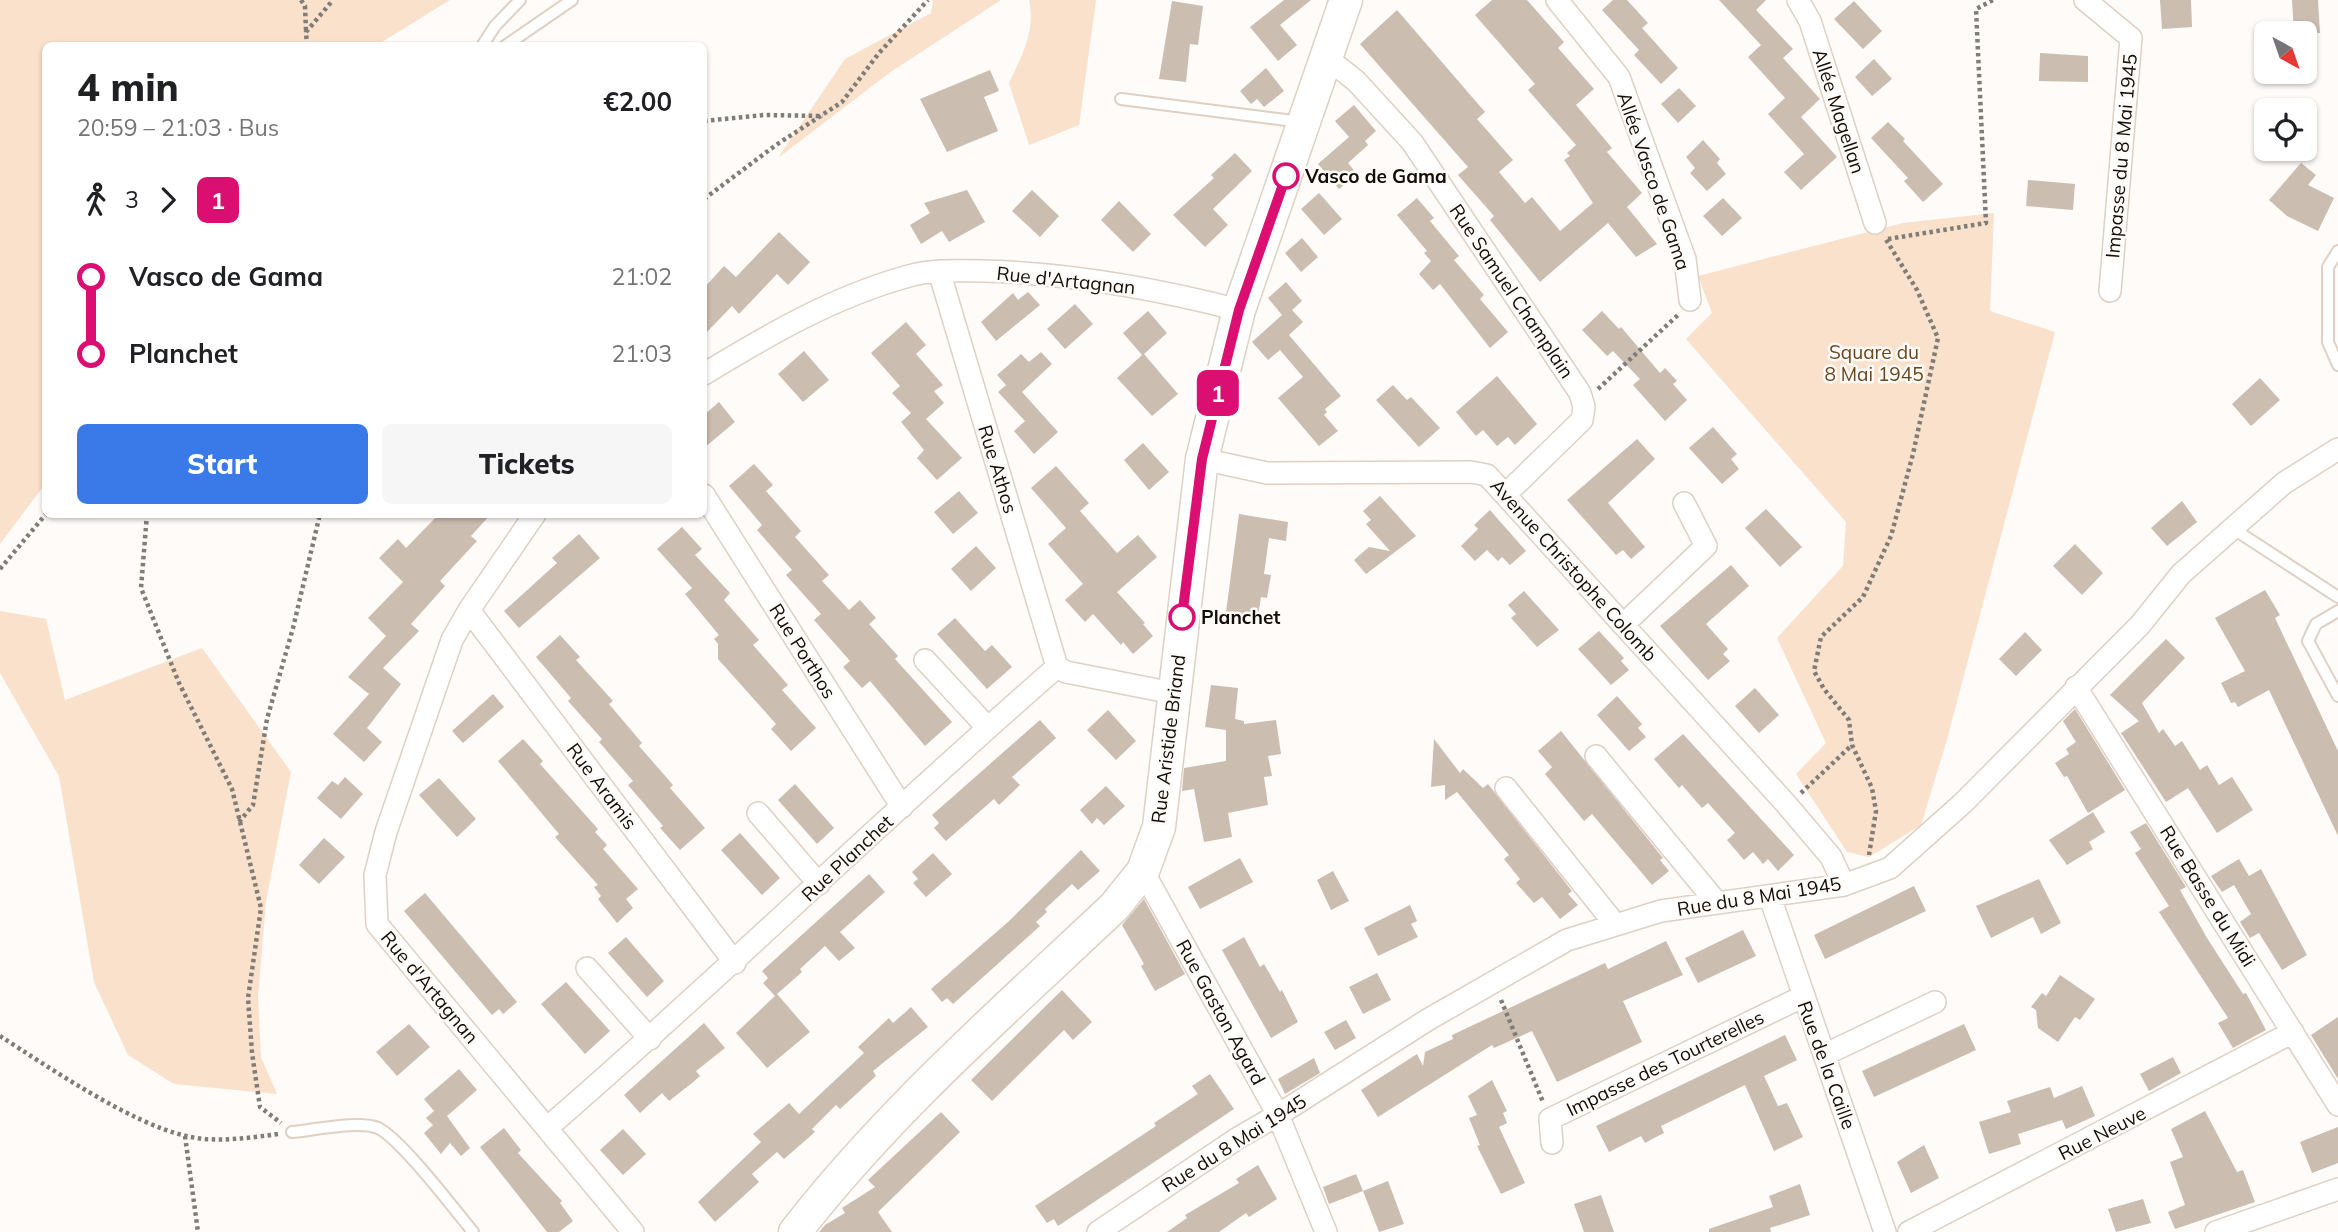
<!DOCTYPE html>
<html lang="en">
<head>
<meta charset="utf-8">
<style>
  body { margin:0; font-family:Mulish,sans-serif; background:#f6f6f6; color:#202124; height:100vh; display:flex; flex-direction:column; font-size:26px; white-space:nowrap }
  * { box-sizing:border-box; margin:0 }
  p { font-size:23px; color:#757577 }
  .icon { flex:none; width:38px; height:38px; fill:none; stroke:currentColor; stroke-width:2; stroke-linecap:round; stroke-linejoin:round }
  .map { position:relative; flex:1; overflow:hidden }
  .side { position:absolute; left:42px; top:42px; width:665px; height:476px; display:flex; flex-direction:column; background:#fff; border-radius:10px; box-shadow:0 2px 5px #0004 }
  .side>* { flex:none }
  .badge { padding:0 14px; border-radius:10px; font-size:24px; line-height:46px }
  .needle { width:46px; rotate:140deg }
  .fabs { position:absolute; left:2254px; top:21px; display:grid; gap:14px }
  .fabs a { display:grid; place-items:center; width:63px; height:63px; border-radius:10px; background:#fff; box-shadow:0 2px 5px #0004; font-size:35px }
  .map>.badge { position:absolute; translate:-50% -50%; box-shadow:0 0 0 4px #fff }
  .legs { display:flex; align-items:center; gap:10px; height:77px; padding:0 35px; font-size:23px }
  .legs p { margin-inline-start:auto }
  .head { display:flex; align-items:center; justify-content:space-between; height:119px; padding:0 35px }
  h1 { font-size:38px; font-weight:800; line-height:52px }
  .primary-button { display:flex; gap:14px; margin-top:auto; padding:14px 35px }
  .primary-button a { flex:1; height:80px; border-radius:10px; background:#3a79e8; color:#fff; font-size:28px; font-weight:800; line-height:80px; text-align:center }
  .primary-button a+a { background:#f6f6f6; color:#202124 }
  ul { padding:0 35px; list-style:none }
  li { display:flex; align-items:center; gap:24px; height:77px; font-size:26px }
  li i { display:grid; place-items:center; width:10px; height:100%; margin:0 9px; background:currentColor }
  li i::after { content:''; width:18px; height:18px; margin:-9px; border:5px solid; border-radius:50%; background:#fff }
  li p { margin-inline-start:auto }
  li:first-child i { background:linear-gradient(#0000 50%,currentColor 0) }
  li:last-child i { background:linear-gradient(currentColor 50%,#0000 0) }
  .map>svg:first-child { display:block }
  .green { fill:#f9e1cb }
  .building { fill:#cbbdb0 }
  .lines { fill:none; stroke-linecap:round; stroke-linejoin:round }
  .lane-casing { stroke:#dfd0c3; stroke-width:14 }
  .street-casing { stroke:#dfd0c3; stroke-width:24 }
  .secondary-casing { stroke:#dfd0c3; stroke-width:35 }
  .path { stroke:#807c78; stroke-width:4.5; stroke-dasharray:3.5 3.5; stroke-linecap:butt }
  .lane { stroke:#fff; stroke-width:10 }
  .street { stroke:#fff; stroke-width:21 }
  .secondary { stroke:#fff; stroke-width:32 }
  .line-1-casing { stroke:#fff; stroke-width:16 }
  .line-1 { stroke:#da0f71; stroke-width:10 }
  .stop-1-dot { fill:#fff; stroke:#da0f71; stroke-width:3.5 }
  .labels { text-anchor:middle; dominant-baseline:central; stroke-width:5; stroke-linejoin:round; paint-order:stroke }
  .street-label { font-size:19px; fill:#120d08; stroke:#fefbf8 }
  .stop-label { font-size:19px; font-weight:bold; fill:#120d08; stroke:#fefbf8; text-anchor:start }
  .park-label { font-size:19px; fill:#6b451c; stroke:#fefbf8 }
</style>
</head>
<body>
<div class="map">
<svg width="2338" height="1232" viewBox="0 0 2338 1232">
  <rect width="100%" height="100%" fill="#fefbf8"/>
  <path class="green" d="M0 0H450L377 45 46 46 45 484 0 544Z
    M933 0H1001L889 73 778 158 845 59 931 13Z
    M1029 0H1096L1079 125 1029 145 1009 83C1022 56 1036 30 1029 0Z
    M1994 213 1990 311 2055 332 1946 743 1921 825 1869 857 1847 852 1796 774 1826 743 1777 638 1843 566 1846 522 1686 339 1712 313 1698 276 1903 223Z
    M0 611 46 619 65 700 202 648 291 772 266 901 258 997 261 1057 277 1094 174 1084 128 1055 94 982 59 776 0 673Z"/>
  <path class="building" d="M1284 0H1311L1280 25 1297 45 1278 61 1250 27Z
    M1492 0H1527L1564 42 1558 48 1594 89 1576 105 1612 148 1607 152 1642 193 1627 207 1657 244 1636 257 1608 223 1540 282 1490 220 1494 216 1458 175 1468 167 1360 44 1397 10 1485 112 1477 119 1513 160 1499 172 1525 203 1532 197 1560 231 1593 203 1564 160 1570 156 1567 153 1576 145 1528 90 1535 84 1475 15Z
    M1613 0H1627L1648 23 1642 28 1678 68 1661 84 1634 55 1639 50 1602 10Z
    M1719 0H1766L1756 10 1793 49 1783 58 1820 99 1801 117 1837 157 1801 190 1784 172 1804 154 1768 114 1785 98 1748 57 1761 45Z
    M2160 0H2191L2192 27 2162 29Z
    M2292 0H2318L2320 33H2294Z
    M1172 1 1203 6 1198 45 1190 44 1186 82 1159 79Z
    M1854 1 1882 31 1863 49 1834 19Z
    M2040 53 2088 56V82L2039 81Z
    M1874 59 1892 79 1872 96 1855 77Z
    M1266 68 1284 91 1264 107 1257 99 1251 104 1240 91Z
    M990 70 999 91 984 97 998 131 947 152 920 99Z
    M1679 88 1696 106 1678 123 1661 104Z
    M1354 105 1376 131 1365 141 1368 145 1348 163 1357 174 1339 189 1318 164 1349 137 1335 121Z
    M1888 122 1905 139 1903 141 1943 184 1923 202 1904 181 1908 178 1871 138Z
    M1703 140 1720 159 1717 163 1726 174 1707 191 1690 173 1695 168 1686 157Z
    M1235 153 1252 171 1213 209 1228 225 1205 247 1173 215 1214 178 1211 175Z
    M2301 163 2316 175 2308 185 2334 198 2318 231 2287 216 2269 200Z
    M2028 180 2075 184 2073 210 2026 206Z
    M967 190 985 222 949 242 942 231 921 244 910 225 930 213 924 203Z
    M1032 190 1059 216 1040 237 1012 211Z
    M1319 193 1342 219 1324 235 1301 209Z
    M1417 198 1434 218 1430 221 1459 256 1454 260 1484 295 1480 299 1508 332 1490 348 1440 284 1433 290 1419 274 1431 261 1424 253 1427 251 1397 215Z
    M1723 198 1742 218 1722 236 1703 216Z
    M1119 201 1151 234 1133 252 1101 220Z
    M779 232 810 262 788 285 777 274 739 314 732 306 704 335V288L724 266 736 277Z
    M1302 238 1318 257 1301 272 1285 253Z
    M1286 282 1302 301 1292 310 1303 322 1289 335 1341 396 1325 409 1327 412 1324 415 1338 431 1319 446 1278 398 1303 377 1280 350 1268 360 1252 342 1282 315 1268 298Z
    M1028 292 1040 305 996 341 981 322 1013 293 1018 300Z
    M1075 304 1093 324 1065 349 1047 329Z
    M1148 311 1167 333 1144 354 1178 394 1152 416 1117 378 1142 355 1123 333Z
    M1602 311 1619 329 1621 327 1660 373 1665 368 1677 381 1673 384 1687 400 1665 421 1633 385 1640 379 1613 351 1607 356 1582 330Z
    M906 322 926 345 916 354 943 385 934 391 944 403 926 419 962 458 937 480 917 458 924 450 901 422 911 413 892 393 900 386 871 353Z
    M804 351 829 380 803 402 778 374Z
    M1041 352 1052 364 1022 392 1058 432 1034 454 1014 431 1025 421 998 392 1006 385 997 375 1021 354 1029 362Z
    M1497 376 1537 424 1515 445 1508 437 1497 446 1483 430 1476 436 1456 412Z
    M2260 378 2280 400 2251 426 2232 404Z
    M1393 385 1407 400 1411 397 1440 428 1419 447 1376 400Z
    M719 402 735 422 704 448V415Z
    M1713 427 1737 454 1731 459 1739 469 1722 484 1689 448Z
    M1637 439 1655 459 1608 503 1645 547 1631 559 1623 550 1616 555 1567 500Z
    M1143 443 1169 472 1149 490 1124 460Z
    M754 464 773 485 766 491 801 531 795 537 829 575 822 581 849 610 860 600 876 618 869 624 898 656 895 659 952 722 925 746 870 681 862 688 843 667 850 661 814 620 821 614 786 575 792 570 757 530 762 525 729 486Z
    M1056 466 1089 503 1080 511 1117 553 1138 535 1157 557 1117 592 1145 623 1143 624 1153 636 1133 654 1123 642 1121 645 1093 614 1085 622 1065 600 1083 584 1048 544 1066 528 1031 488Z
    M959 491 978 513 953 534 934 512Z
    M1380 496 1416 536 1366 574 1354 560 1369 547 1390 551 1366 524 1371 520 1363 511Z
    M2182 501 2197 522 2167 546 2151 528Z
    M1766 509 1802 547 1780 567 1745 528Z
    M1490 510 1526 551 1510 565 1502 557 1498 561 1487 550 1475 561 1461 546 1478 529 1474 525Z
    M439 514H491L471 536 477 541 440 581 445 586 411 624 419 631 383 668 401 684 367 728 382 742 364 762 333 734 369 694 348 677 386 636 368 618 403 582 379 558 398 539 406 548Z
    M1239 514 1288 522 1286 541 1269 538 1264 574 1271 575 1267 598 1261 597 1258 616 1226 612Z
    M682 527 702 549 695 555 730 593 724 600 759 640 753 645 788 685 782 690 816 728 791 751 771 729 776 724 718 659V644L714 639 719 635 685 594 692 588 657 549Z
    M579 534 600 558 519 628 504 611 557 563 552 558Z
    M2075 544 2103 573 2082 595 2053 566Z
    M976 546 996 568 971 591 951 569Z
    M1731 565 1749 586 1706 624 1728 649 1723 654 1730 661 1708 680 1660 626Z
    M2265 590 2280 615 2275 618 2338 751V836L2269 690 2238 707 2235 702 2231 703 2221 683 2245 671 2215 618Z
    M1524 591 1559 630 1537 647 1511 618 1516 614 1508 605Z
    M955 618 985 651 992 645 1012 667 987 689 937 634Z
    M1599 631 1624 658 1621 661 1629 670 1611 685 1578 649Z
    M2025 632 2042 650 2016 676 1999 659Z
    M560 635 580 657 576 660 613 701 609 704 642 743 639 746 673 785 670 788 705 828 680 850 660 828 663 826 628 785 633 781 599 742 602 739 568 701 571 698 536 657Z
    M2166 639 2185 658 2142 703 2159 733 2163 729 2175 746 2182 741 2200 770 2207 765 2219 785 2232 777 2253 810 2217 833 2188 788 2166 802 2121 733 2139 721 2110 695Z
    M1211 685 1238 688 1235 719 1244 721V724L1276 720 1281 754 1268 756 1272 776 1264 777 1268 805 1228 813 1232 837 1204 842 1194 789 1182 791 1184 768 1226 761V730L1205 727Z
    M1755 688 1779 715 1759 733 1735 706Z
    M493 694 504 707 463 743 452 731Z
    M1617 696 1642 724 1638 728 1646 737 1629 751 1597 715Z
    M2075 709 2125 790 2088 813 2067 776 2064 777 2055 763 2069 754 2066 749 2076 742 2063 721Z
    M1108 710 1136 741 1116 760 1087 730Z
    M1040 720 1056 738 1012 777 1020 785 999 805 994 799 946 841 934 828 939 823 932 815Z
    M1561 731 1663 858 1660 860 1669 871 1652 885 1592 814 1584 821 1545 774 1552 767 1538 751Z
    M1683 734 1794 855 1778 871 1768 859 1763 864 1753 852 1744 860 1727 840 1735 833 1708 803 1702 808 1682 785 1679 788 1654 759Z
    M523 739 543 761 540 764 598 829 595 832 607 845 603 849 638 889 626 899 633 908 617 923 598 899 601 896 594 887 598 885 555 837 559 834 498 761Z
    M1434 739 1460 773 1463 769 1483 788 1488 784 1572 891 1568 894 1578 905 1560 919 1542 897 1534 903 1516 883 1520 879 1504 859 1509 855 1457 792 1445 800V785L1431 787Z
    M345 777 363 794 341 819 317 798 332 781 338 785Z
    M439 778 476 819 457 837 419 795Z
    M795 784 834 828 817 844 778 800Z
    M1106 786 1125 806 1104 825 1097 818 1092 824 1080 810Z
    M2093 812 2105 832 2089 842 2093 849 2067 865 2049 840Z
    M2146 823 2186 887 2180 890 2207 938 2243 994 2246 993 2266 1030 2233 1048 2218 1023 2228 1018 2159 912 2169 906 2135 853 2141 849 2130 832Z
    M740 833 780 878 762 895 721 850Z
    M324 838 345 857 319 884 299 865Z
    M1081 850 1100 871 1078 890 1072 884 1045 909 1047 912 1036 922 1040 926 953 1004 947 998 942 1002 931 989 1008 922Z
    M933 853 952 874 926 897 913 883 918 879 912 872Z
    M1240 858 1253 882 1200 909 1188 887Z
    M2239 859 2249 876 2261 869 2307 955 2282 970 2259 933 2250 938 2240 922 2251 914 2234 885 2222 892 2211 876Z
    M1333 871 1349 901 1331 910 1317 880Z
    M869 874 885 892 840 932 855 948 839 961 825 946 800 969 802 972 777 994 810 1032 767 1068 736 1033 775 996 763 983 768 978 762 971Z
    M2039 879 2061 923 2041 934 2033 917 1991 938 1976 906Z
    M1914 886 1926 911 1825 959 1814 935Z
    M425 893 517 1002 503 1014 499 1009 492 1015 404 911Z
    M1144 899 1185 974 1155 991 1141 966 1144 964 1122 925Z
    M1410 905 1417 921 1411 924 1418 937 1378 956 1364 928Z
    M1743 930 1756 956 1698 983 1685 958Z
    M626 937 664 981 647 997 608 953Z
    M1244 937 1260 967 1264 964 1280 992 1282 990 1298 1022 1271 1038 1222 950Z
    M1666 941 1683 975 1623 1001 1642 1042 1557 1082 1532 1031 1494 1048 1492 1045 1378 1117 1361 1090 1417 1054 1423 1066 1425 1052 1453 1039 1452 1035 1605 963 1608 969Z
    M1377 973 1391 1000 1363 1014 1349 987Z
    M2060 975 2095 999 2080 1020 2075 1017 2058 1042 2038 1028 2036 1010 2031 1007 2042 993 2046 996Z
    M566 982 610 1031 585 1054 541 1004Z
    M1062 990 1092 1022 1073 1040 1064 1030 992 1101 971 1080Z
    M911 1007 928 1027 873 1071 876 1076 840 1109 836 1105 812 1129 815 1132 784 1159 777 1152 752 1174 759 1182 715 1222 698 1202 761 1142 753 1134 789 1103 799 1114 864 1053 858 1047 889 1018 893 1023Z
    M2338 1017V1079L2311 1035Z
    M1346 1020 1356 1038 1335 1050 1324 1032Z
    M704 1023 725 1048 696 1071 700 1076 692 1083 669 1101 662 1093 640 1113 624 1095Z
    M409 1024 430 1047 397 1076 376 1052Z
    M1964 1024 1976 1050 1874 1097 1862 1071Z
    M1785 1035 1797 1060 1764 1076 1778 1106 1787 1103 1803 1137 1774 1151 1745 1085 1661 1126 1664 1133 1654 1138 1645 1143 1641 1136 1609 1152 1596 1126Z
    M2173 1057 2181 1073 2149 1091 2140 1074Z
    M1314 1058 1320 1073 1285 1094 1278 1079Z
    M459 1069 477 1090 447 1116 470 1148 461 1156 450 1143 441 1154 424 1133 433 1125 426 1118 434 1111 424 1099Z
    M1210 1074 1234 1109 1058 1226 1054 1219 1047 1223 1035 1206 1156 1126 1154 1123 1198 1094 1192 1086Z
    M1492 1080 1507 1111 1503 1113 1507 1123 1499 1127 1525 1183 1501 1194 1477 1146 1480 1145 1469 1118 1477 1115 1468 1096Z
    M2082 1086 2095 1116 2066 1129 2062 1120 2018 1134 2021 1144 1989 1154 1979 1122 2011 1112 2007 1101 2050 1087 2054 1098Z
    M2205 1111 2237 1172 2243 1170 2255 1202 2175 1229 2168 1212 2185 1205 2170 1162 2183 1157 2171 1129Z
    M941 1112 960 1132 878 1212 892 1232H819L825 1225 845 1213 842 1208 875 1187 868 1180Z
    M2338 1127V1163L2312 1173 2300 1142Z
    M504 1128 521 1150 518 1153 562 1201 560 1203 573 1221 559 1232H547L480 1147Z
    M623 1129 646 1154 623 1175 600 1150Z
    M1924 1145 1939 1178 1911 1193 1897 1162Z
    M1258 1165 1277 1199 1249 1217 1246 1213 1219 1232H1167L1187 1218 1185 1215 1239 1183 1236 1179Z
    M1356 1174 1363 1191 1329 1204 1323 1187Z
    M1388 1181 1404 1224 1379 1232 1363 1191Z
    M1800 1184 1810 1215 1770 1228 1771 1232H1709V1229L1773 1207 1769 1196Z
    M1601 1195 1614 1232H1584L1574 1204Z
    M2143 1199 2151 1223 2116 1232 2108 1209Z"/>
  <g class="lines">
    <g class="lane-casing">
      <path id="lane" d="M482 46 495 26 520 0
        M505 46 572 0
        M1121 99 1302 122
        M2338 251 2328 267V342L2338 365
        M2232 528 2338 597
        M2338 611 2316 624 2308 641 2338 696
        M292 1132C314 1130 360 1120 378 1128 401 1139 454 1209 473 1232"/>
    </g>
    <g class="street-casing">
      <path id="street" d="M1557 0 1619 77 1685 259 1690 300
        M1798 0 1810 21 1875 223
        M2085 0 2131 38 2110 291
        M1327 58 1356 81 1412 142 1580 393 1584 407 1582 420 1506 494
        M939 271 1057 667
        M704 374C768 335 835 296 909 276 933 269 958 271 982 271 1069 273 1154 288 1239 310
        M1202 459 1267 473 1471 472 1487 475 1787 805 1831 857 1844 885
        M704 495 902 807
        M535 514 469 610 452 640 386 832 375 875 377 924 633 1232
        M469 610 735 963
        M1623 625 1706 546 1684 503
        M925 660 987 727
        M2076 687 2338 1105
        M1596 756 1717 903
        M1506 788 1615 924
        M758 813 819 884
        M1143 871 1278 1115 1326 1232
        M1770 897 1885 1232
        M587 968 650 1039
        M1824 1055 1935 1002
        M547 1128C721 978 884 817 1057 667L1066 672 1173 693
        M1552 1143 1550 1119 1802 997
        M1098 1232 1238 1138 1278 1115 1429 1019 1567 940 1661 911 1844 885 1890 868 1963 803 2140 625 2181 574 2284 483 2338 449
        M1909 1232 2293 1032
        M2216 1232 2338 1189"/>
    </g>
    <g class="secondary-casing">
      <path id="secondary" d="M795 1232C889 1111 1004 1011 1115 906L1143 871 1159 827 1202 459 1239 310 1346 0"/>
    </g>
    <path class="path" d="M301 0 305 6 306 31
      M307 46 306 32 333 0
      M704 121 764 115 823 116
      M704 199 776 145 842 102 879 53 928 0
      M1888 239 1986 223 1976 9 1993 0
      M1598 389 1679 314
      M147 514 141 588 179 683 232 789 261 908 248 998 252 1053 260 1107 281 1123
      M0 569 46 514
      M1801 793 1852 745
      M239 822 253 805 267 719 293 628 320 514
      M1869 855 1876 811 1872 788 1852 745 1849 720 1824 689 1814 671 1821 637 1863 597 1891 536 1913 454 1938 338 1917 290 1885 238
      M1501 1000 1543 1102
      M0 1036C50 1068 130 1123 186 1136 216 1143 248 1138 278 1134
      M185 1136 198 1232"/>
    <use href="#lane" class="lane"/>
    <use href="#street" class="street"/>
    <use href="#secondary" class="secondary"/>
  </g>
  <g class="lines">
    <g class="line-1-casing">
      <path id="line-1" d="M1182 617 1202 459 1239 310 1286 176"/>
    </g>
    <use href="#line-1" class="line-1"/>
  </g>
  <g class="stop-1-dot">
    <circle cx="1286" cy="176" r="12"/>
    <circle cx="1182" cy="617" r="12"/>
  </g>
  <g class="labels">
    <g class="street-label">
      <text transform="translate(1839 111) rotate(72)">Allée Magellan</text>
      <text transform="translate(2121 156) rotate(-85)">Impasse du 8 Mai 1945</text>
      <text transform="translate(1654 181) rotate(71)">Allée Vasco de Gama</text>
      <text transform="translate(1066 280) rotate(6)">Rue d'Artagnan</text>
      <text transform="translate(1512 291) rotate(56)">Rue Samuel Champlain</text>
      <text transform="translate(998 469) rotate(73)">Rue Athos</text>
      <text transform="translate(1574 570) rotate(48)">Avenue Christophe Colomb</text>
      <text transform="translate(803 651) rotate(58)">Rue Porthos</text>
      <text transform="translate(1168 739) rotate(-83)">Rue Aristide Briand</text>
      <text transform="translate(602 786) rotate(53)">Rue Aramis</text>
      <text transform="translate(847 858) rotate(-43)">Rue Planchet</text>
      <text transform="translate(1759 896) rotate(-9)">Rue du 8 Mai 1945</text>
      <text transform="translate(2208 896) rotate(58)">Rue Basse du Midi</text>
      <text transform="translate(430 987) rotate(50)">Rue d'Artagnan</text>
      <text transform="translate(1221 1012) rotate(61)">Rue Gaston Agard</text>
      <text transform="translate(1665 1063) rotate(-26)">Impasse des Tourterelles</text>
      <text transform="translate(1827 1065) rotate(70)">Rue de la Caille</text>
      <text transform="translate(2102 1133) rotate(-27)">Rue Neuve</text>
      <text transform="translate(1234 1143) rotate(-32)">Rue du 8 Mai 1945</text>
    </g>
    <g class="stop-label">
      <text x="1305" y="176">Vasco de Gama</text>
      <text x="1201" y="617">Planchet</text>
    </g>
    <g class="park-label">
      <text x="1874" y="352">Square du<tspan x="1874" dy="22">8 Mai 1945</tspan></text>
    </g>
  </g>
</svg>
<div class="fabs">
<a><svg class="needle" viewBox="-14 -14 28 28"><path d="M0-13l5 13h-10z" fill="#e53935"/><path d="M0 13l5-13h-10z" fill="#757577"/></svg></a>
<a><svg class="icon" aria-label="locate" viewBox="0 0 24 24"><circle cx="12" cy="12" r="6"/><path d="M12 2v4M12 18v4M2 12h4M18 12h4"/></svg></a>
</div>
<b class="badge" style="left:1218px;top:393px;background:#da0f71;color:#fff">1</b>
<section class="side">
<div class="head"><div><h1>4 min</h1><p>20:59 – 21:03 · Bus</p></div><b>€2.00</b></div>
<div class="legs"><svg class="icon" aria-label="walk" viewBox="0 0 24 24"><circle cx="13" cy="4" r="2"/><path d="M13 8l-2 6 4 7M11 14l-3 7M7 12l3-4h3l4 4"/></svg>3<svg class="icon" aria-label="forward" viewBox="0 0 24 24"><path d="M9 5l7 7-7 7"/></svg><b class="badge" style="background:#da0f71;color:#fff">1</b></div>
<ul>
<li><i style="color:#da0f71"></i><b>Vasco de Gama</b><p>21:02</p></li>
<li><i style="color:#da0f71"></i><b>Planchet</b><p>21:03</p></li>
</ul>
<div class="primary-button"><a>Start</a><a>Tickets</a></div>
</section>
</div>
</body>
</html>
